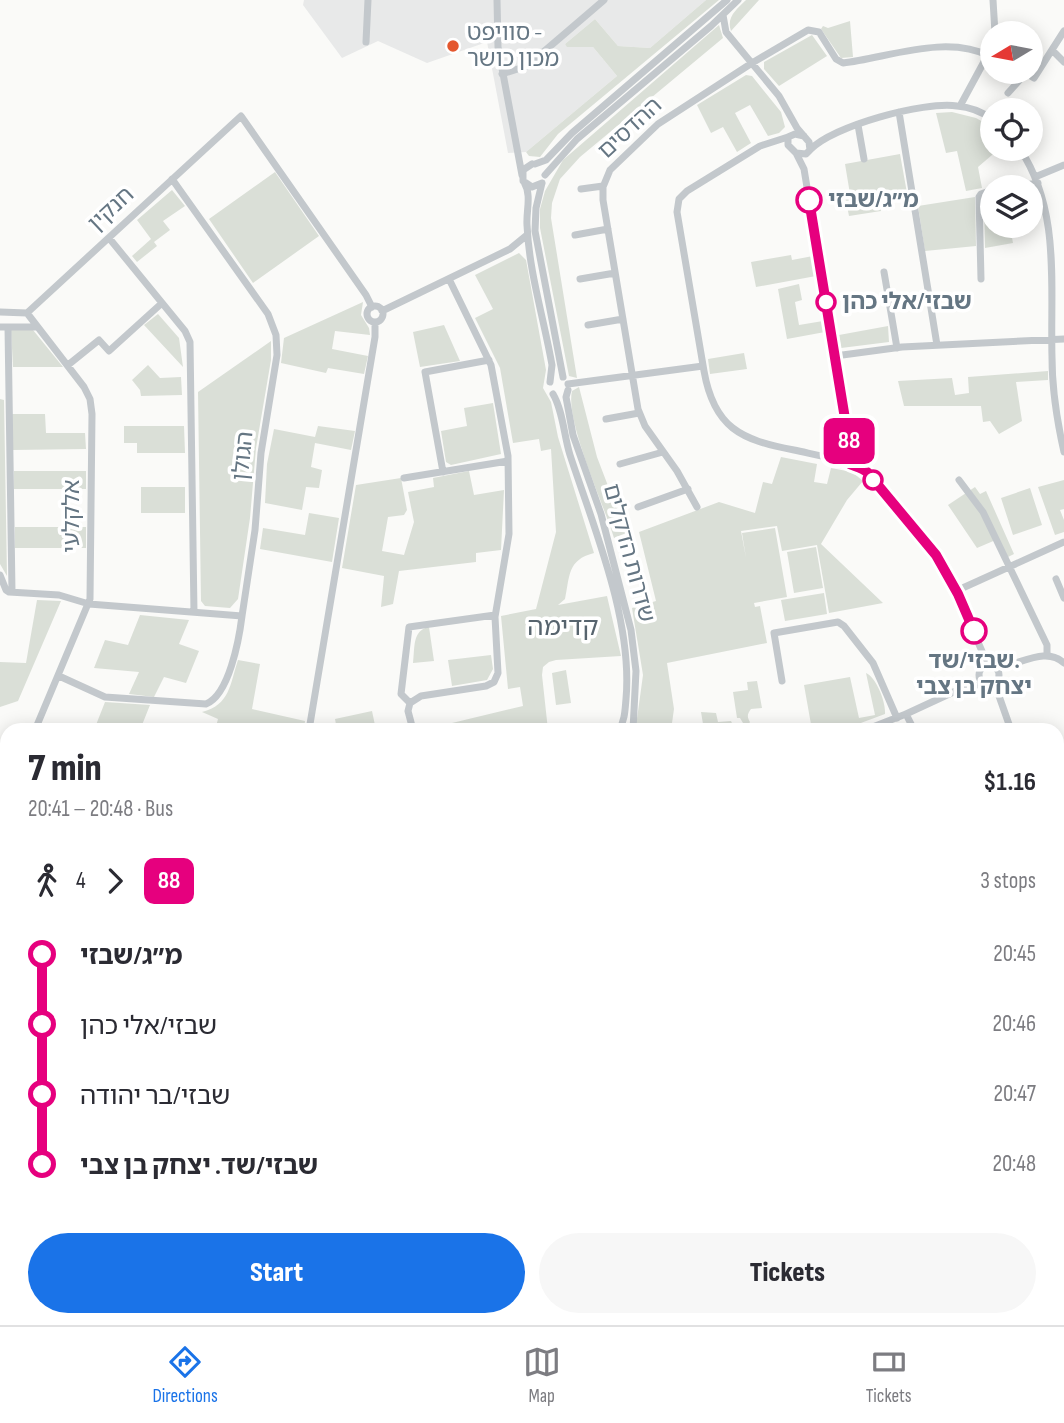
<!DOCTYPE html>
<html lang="en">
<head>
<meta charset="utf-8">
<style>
  body { margin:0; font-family:"Sofia Sans Condensed","Noto Sans Hebrew",sans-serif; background:#f7f7f7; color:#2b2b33; height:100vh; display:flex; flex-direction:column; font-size:26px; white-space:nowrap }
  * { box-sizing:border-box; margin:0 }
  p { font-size:23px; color:#7c7c81 }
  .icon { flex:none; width:38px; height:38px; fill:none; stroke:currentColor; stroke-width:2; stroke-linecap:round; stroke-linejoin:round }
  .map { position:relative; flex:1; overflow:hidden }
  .side { position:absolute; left:0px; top:723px; width:1064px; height:604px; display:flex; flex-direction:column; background:#fff; border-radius:21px 21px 0 0; box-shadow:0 4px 18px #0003 }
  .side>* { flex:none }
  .badge { padding:0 14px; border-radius:10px; font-size:24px; line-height:46px }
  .needle { width:46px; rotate:260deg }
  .fabs { position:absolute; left:980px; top:21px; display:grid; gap:14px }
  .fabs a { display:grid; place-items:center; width:63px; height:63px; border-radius:50%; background:#fff; box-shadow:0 4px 18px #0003; font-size:35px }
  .map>.badge { position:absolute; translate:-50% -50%; box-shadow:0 0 0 4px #fff }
  .legs { display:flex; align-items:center; gap:10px; height:77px; padding:0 28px; font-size:23px }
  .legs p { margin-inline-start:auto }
  .summary { display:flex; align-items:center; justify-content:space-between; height:119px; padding:0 28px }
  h1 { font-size:38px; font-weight:800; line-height:52px }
  .primary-button { display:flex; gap:14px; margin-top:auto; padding:14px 28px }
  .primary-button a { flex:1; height:80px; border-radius:42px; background:#1a73e8; color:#fff; font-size:28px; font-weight:800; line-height:80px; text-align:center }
  .primary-button a+a { background:#f7f7f7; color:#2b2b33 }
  ul { padding:0 28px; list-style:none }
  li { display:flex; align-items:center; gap:24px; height:70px; font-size:26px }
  li i { display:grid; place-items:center; width:10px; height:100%; margin:0 9px; background:currentColor }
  li i::after { content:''; width:18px; height:18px; margin:-9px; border:5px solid; border-radius:50%; background:#fff }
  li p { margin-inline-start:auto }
  li:first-child i { background:linear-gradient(#0000 50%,currentColor 0) }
  li:last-child i { background:linear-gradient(currentColor 50%,#0000 0) }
  .menu { display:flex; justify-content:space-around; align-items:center; height:98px; border-top:2px solid #e1e1e2; background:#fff; font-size:19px; color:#7c7c81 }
  .menu a { display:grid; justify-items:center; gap:4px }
  .menu .active { color:#1a73e8 }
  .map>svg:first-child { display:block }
  .built { fill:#e8e9e9 }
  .green { fill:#dadfd7 }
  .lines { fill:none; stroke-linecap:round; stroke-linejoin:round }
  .minor { stroke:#c3c8cc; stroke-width:7 }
  .line-1-casing { stroke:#fff; stroke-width:16 }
  .line-1 { stroke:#e6007e; stroke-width:10 }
  .poi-dot { fill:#e4572e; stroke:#fff; stroke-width:2.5 }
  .stop-1-dot { fill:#fff; stroke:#e6007e; stroke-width:3.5 }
  .labels { text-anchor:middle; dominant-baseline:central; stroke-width:7; stroke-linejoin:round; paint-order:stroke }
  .poi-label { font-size:23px; fill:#657683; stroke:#fff; text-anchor:start }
  .street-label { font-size:23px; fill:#657683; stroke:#fff }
  .stop-label { font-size:23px; font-weight:bold; fill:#657683; stroke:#fff; text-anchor:start }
  .quarter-label { font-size:26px; fill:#57646e; stroke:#fff }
</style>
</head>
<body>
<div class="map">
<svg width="1064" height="1325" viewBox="0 0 1064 1325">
  <rect width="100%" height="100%" fill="#fafaf8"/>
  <path class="built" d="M304 0H706L650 48 618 46 595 19 565 44 568 47H593L617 76 526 152 508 153 487 42 427 63 378 41 342 58 303 5Z"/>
  <path class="green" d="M706 0H719L558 134 540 157 529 156 526 152 617 76 593 47H567L565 44 595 19 618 46 650 48Z
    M746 0H759L731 31C726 17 737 9 746 0Z
    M850 21 853 57 841 58 821 29 823 26 828 28Z
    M719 25 723 38 580 157 560 179 552 203 551 218 577 378 569 376 540 228V209L545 191 563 160Z
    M812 35 827 56 779 86 764 69V62Z
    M746 75 752 76 781 112 785 127 779 133 768 136 750 105 735 113 751 143 737 152 723 127 711 133 697 105Z
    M952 112 976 118 992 127V149H999L978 167 982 188 966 191 957 151 946 153 936 113Z
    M900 154 907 193 879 198 881 211 849 216 845 196 850 194 845 164Z
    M275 172 319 236 253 283 209 219Z
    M172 190 185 206 163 221 170 230 154 242 157 246 137 262 132 256 151 239 137 220Z
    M992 196V226H1017L1010 227 1013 243 985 248 984 202 985 199Z
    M975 197 976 246 925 251 918 206Z
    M519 253 526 260 546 370 543 388 551 402 558 437 594 553C567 560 570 576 565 599L558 605 607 596 621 656 556 660 549 662 543 667 542 675 548 730H423L523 706 520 687 508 689 501 616 536 609 556 532 551 449 541 451 539 439 513 443 500 368 475 318 493 309 475 275Z
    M791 255 792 260 813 256 816 276 756 287 751 262Z
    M799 284 802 300 795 302 799 325 823 321 825 332 787 339 778 289Z
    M363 302 361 315 369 328 370 335 335 331 332 349 368 356 364 374 328 368 326 373 281 363 284 338Z
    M158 314 179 338 183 367 144 325Z
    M444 325 460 361 420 367 413 332Z
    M888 326 889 342 841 348 839 335Z
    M11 329 33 330 63 367H13Z
    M271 341V360L256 448 250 518 238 599 230 608 205 606 201 601 198 392Z
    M744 353 747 369 710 374 708 359Z
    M148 365 160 378 181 377 182 395 141 396 140 390 132 380Z
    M1048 371V380L1016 382 1022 421 999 434 990 421 983 422 981 406H904L898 381 952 378 955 395 969 393 968 377Z
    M579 387 597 457 626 533 614 538C604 505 565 421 572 391Z
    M0 399 4 400 7 576 0 564Z
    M493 403 501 454 451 465 446 462 441 431 467 426 464 408Z
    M12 414H45L46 433H85L86 449 13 450Z
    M124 426H184L185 453H137V443H124Z
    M318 426 355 431 351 450 315 443 311 467 322 470 319 488 306 487 302 510 265 503 267 464 274 429 315 437Z
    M781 457 817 464 814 482 827 484 831 468 852 472 863 481 847 500 821 544 883 603 829 613 817 545 782 551 777 526 741 531 746 558 742 533 775 528 787 597 754 603 755 607 760 606 767 643 667 663 674 709 671 730H638L636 726 643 675 632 608 656 601 639 532 719 502 755 513 763 482 772 484Z
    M14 471H86V489H14Z
    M469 471 474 495 504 490 501 550 476 553V562L399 571 393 604 381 607 384 576 342 568 356 485 401 478 407 510 404 515 388 517 382 551 404 555 414 522 408 492 434 487 433 478Z
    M1064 480V509L1060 510 1064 520V532L1055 535 1038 487Z
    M141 487H185V513H141Z
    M975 487 980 494 986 491 1014 554 1008 557 998 539 977 548 948 505Z
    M1030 488 1042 525 1013 535 1001 498Z
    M309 513 339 518 332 562 260 549 263 528 305 535Z
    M15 527H86V548H15Z
    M816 547 823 588 794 593 787 552Z
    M824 593 827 614 785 621 781 600Z
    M37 600 61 601 18 701 0 707V662L26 663Z
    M140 615 189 620 179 644 199 651 186 683 164 677 154 697 129 694 139 672 94 668 105 640 128 645Z
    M429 627 434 661 413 663C415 648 412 630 429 627Z
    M491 655 493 669 487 680 452 686 448 660Z
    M238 660 260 664 252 709 305 721 304 730H215L218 719 202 712C230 705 230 684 238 660Z
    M566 670 571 703 556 705 552 673Z
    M866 673C876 677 886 702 885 714L842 730H812L804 685 850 677 859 718 875 715Z
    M757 681 762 708 751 709C747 714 747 717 750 722L746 728 740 718H737L733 692 748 690 747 682Z
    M105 702 150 705 140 730H94Z
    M372 711 376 730H337L335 719Z
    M701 712 716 713 718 722 731 721 735 730H704Z
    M35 1320H131V1325H34Z"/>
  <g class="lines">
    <path class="minor" d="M497 0 498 47 522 175
      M993 0 995 33
      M723 15 726 32 779 96 797 128 809 142 810 150 806 154 796 153 788 145V137L795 134 804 136
      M366 42 368 0
      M1052 50 1064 62
      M502 74 527 66 604 0
      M1008 93 1026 73 1034 78 1064 31
      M960 106 992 47
      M899 112 937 345
      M858 125 864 159
      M788 137 760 146 687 191 679 199 677 212 704 371C714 428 741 440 794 450 810 453 827 459 843 458
      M1020 149C1061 211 1050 286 1052 357 1052 389 1057 421 1064 452
      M810 150C832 126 924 101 957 106 970 107 982 112 992 119
      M796 153 804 169 850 449
      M532 164 523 170V181L532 187 542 183
      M535 164 546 160 572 133 727 0
      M545 175 577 139 711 26 738 0
      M1035 177 1064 165
      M524 182C532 196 526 210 527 225 529 272 544 319 552 365L550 382
      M542 183 536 208 535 231 563 377
      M1011 187 1038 183
      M581 189 603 186
      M575 235 608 229
      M109 238 185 331 190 342 194 612
      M884 272 897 348
      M580 279 615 273
      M981 279 979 197 981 194 992 190
      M367 314a8 8 0 1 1 16 0a8 8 0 1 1-16 0Z
      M382 311 510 249 527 235
      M0 312 27 313 241 116 366 295 372 307
      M27 313 84 387 90 399 92 414 90 599 35 730
      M588 325 623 319
      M0 327H36
      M8 327 12 592
      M835 356 902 347 1064 339
      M68 365 99 340 109 351 162 303
      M568 384 703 366
      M568 390 566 397 573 435 601 514 631 630 636 671 633 730
      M553 394C563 411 564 436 570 455 594 528 633 621 626 699 625 710 625 720 619 730
      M606 419 639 413
      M843 457a7 7 0 1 1 14 0a7 7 0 1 1-14 0Z
      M858 457C873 489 904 513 926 542 953 577 967 618 985 658L992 665
      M620 464 663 452
      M443 472 425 372 489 360
      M404 478 508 461
      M959 480 983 512 1047 645V655
      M638 507 688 489
      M697 507 677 471 645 426 638 409 603 200V187L610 170 658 124 752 63 808 30 819 32 836 59 843 63C887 58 946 34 989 56
      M0 575 6 590 9 592 59 595 89 604 242 616 255 530 261 453 277 355 276 335 268 314 172 179
      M1056 579 1064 598
      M956 591 1064 542
      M979 675a10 10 0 1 1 20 0a10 10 0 1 1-20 0Z
      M995 667C1017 667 1045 645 1064 663
      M59 676 105 697 206 704C229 695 239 640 242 616
      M782 681 774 633 838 622 844 626 873 663 897 718
      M997 681 999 696 1011 730
      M410 703 421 696 486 686 494 682 498 673 495 617 509 534 508 456 491 365 449 279
      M410 703 401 694 409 627 495 615
      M410 703 408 711 413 730
      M906 714 914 730
      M309 730 375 337V322
      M865 730 906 714 960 689 984 684
      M0 749 7 752
      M1057 865 1064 889
      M1057 987 1064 986
      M0 1045 7 1050
      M0 1145 7 1097
      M1057 1155 1064 1154
      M1057 1165H1064
      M0 1251 7 1250
      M162 1320 163 1325
      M29 1325 30 1320
      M257 1325V1320
      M305 1325V1320
      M374 1325V1320
      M579 1325 590 1320
      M603 1325 615 1320"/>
  </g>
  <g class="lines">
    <g class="line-1-casing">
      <path id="line-1" d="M809 200 850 449 844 453 843 459C848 466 860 466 867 472L936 555 958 594 974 631"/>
    </g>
    <use href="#line-1" class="line-1"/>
  </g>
  <circle class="poi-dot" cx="453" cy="46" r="7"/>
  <g class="stop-1-dot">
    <circle cx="809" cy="200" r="12"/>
    <circle cx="826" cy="302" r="9"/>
    <circle cx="873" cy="480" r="9"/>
    <circle cx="974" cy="631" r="12"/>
  </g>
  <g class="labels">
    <g class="poi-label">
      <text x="467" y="33">סוויפט -<tspan x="467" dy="26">מכון כושר</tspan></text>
    </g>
    <g class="street-label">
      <text transform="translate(630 128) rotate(-43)">ההדסים</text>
      <text transform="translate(111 209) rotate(-43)">חנקין</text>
      <text transform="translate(243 456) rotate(-84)">הגולן</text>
      <text transform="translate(72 516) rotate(-90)">אלקלעי</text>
      <text transform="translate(629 553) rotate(75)">שדרות הדקלים</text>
    </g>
    <g class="stop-label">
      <text x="828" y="200">מ״ג/שבזי</text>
      <text x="842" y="302">שבזי/אלי כהן</text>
      <text x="974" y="661" text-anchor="middle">שבזי/שד.<tspan x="974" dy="26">יצחק בן צבי</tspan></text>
    </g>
    <g class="quarter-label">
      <text x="563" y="627">קדימה</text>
    </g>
  </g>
</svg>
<div class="fabs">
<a><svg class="needle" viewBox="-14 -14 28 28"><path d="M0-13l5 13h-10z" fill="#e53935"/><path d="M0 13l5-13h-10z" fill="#7c7c81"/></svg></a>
<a><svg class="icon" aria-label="locate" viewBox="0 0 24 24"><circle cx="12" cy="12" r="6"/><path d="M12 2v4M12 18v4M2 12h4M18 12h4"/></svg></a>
<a><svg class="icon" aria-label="layers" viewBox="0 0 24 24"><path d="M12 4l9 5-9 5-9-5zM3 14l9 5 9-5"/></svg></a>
</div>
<b class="badge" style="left:849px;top:441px;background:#e6007e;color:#fff">88</b>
<section class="side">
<div class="summary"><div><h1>7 min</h1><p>20:41 – 20:48 · Bus</p></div><b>$1.16</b></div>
<div class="legs"><svg class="icon" aria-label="walk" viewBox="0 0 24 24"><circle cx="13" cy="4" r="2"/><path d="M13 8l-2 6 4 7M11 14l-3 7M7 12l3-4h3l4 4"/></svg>4<svg class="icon" aria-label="forward" viewBox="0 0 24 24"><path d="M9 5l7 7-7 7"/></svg><b class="badge" style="background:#e6007e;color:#fff">88</b><p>3 stops</p></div>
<ul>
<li><i style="color:#e6007e"></i><b>מ״ג/שבזי</b><p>20:45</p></li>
<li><i style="color:#e6007e"></i><span>שבזי/אלי כהן</span><p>20:46</p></li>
<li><i style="color:#e6007e"></i><span>שבזי/בר יהודה</span><p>20:47</p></li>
<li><i style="color:#e6007e"></i><b>שבזי/שד. יצחק בן צבי</b><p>20:48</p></li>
</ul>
<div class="primary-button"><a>Start</a><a>Tickets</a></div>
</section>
</div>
<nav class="menu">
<a class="active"><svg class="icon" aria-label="directions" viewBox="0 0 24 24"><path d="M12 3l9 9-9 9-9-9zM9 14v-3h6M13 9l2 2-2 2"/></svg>Directions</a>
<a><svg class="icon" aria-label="map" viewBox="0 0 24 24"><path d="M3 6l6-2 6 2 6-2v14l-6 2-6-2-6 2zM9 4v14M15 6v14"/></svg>Map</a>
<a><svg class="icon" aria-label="tickets" viewBox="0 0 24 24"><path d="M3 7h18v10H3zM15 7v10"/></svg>Tickets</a>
</nav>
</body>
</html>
